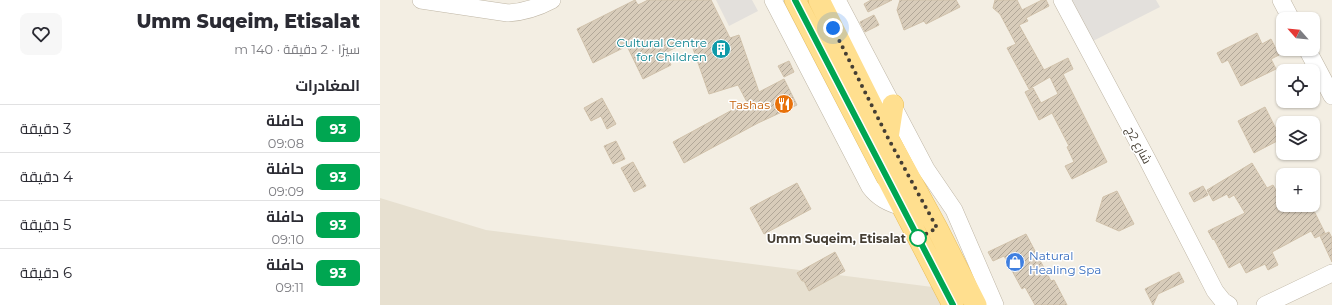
<!DOCTYPE html>
<html lang="ar">
<head>
<meta charset="utf-8">
<style>
  body { margin:0; font-family:Montserrat,Cairo,sans-serif; background:#f7f7f7; color:#2b2b33; direction:rtl; height:100vh; display:flex; flex-direction:column; font-size:15px; white-space:nowrap }
  * { box-sizing:border-box; margin:0 }
  p { font-size:13px; color:#7c7c81 }
  .icon { flex:none; width:22px; height:22px; fill:none; stroke:currentColor; stroke-width:2; stroke-linecap:round; stroke-linejoin:round }
  .map { position:relative; flex:1; overflow:hidden; direction:ltr }
  .details { display:flex; flex-direction:column; background:#fff; width:380px }
  .details>* { flex:none }
  .badge { padding:0 8px; border-radius:6px; font-size:14px; line-height:26px }
  .needle { width:26px; rotate:297deg }
  .controls { position:absolute; left:896px; top:12px; display:grid; gap:8px }
  .controls a { display:grid; place-items:center; width:44px; height:44px; border-radius:8px; background:#fff; box-shadow:0 1px 3px #0004; font-size:20px }
  .you { position:absolute; width:20px; height:20px; margin:-10px; border:3px solid #fff; border-radius:50%; background:#1a73e8; box-shadow:0 0 0 6px #1a73e833 }
  .map>.badge { position:absolute; translate:-50% -50%; box-shadow:0 0 0 2px #fff }
  h2 { padding:0 20px; font-size:15px; line-height:36px }
  .round { display:grid; place-items:center; flex:none; width:42px; height:42px; border-radius:8px; background:#f7f7f7 }
  .headline { display:flex; align-items:center; justify-content:space-between; height:68px; padding:0 20px }
  h1 { font-size:19px; font-weight:800; line-height:30px }
  ul { padding:0; list-style:none }
  li { display:flex; align-items:center; gap:12px; height:48px; padding:0 20px; border-top:1px solid #e1e1e2 }
  li div { flex:1 }
  li b { display:block; font-size:15px }
  li em { font-style:normal }
  li .badge { min-width:44px; font-weight:700; text-align:center }
  main { display:flex; flex:1; min-height:0 }
  .map>svg:first-child { display:block }
  .residential { fill:#e7e0d0 }
  .parking { fill:#e3e0dc }
  .building { fill:url(#building-hatch); stroke:#d0c1aa }
  .lines { fill:none; stroke-linecap:round; stroke-linejoin:round }
  .minor-casing { stroke:#bfb6a5; stroke-width:18 }
  .major-casing { stroke:#ebbf58; stroke-width:22 }
  .minor { stroke:#fff; stroke-width:17 }
  .major { stroke:#ffdf8f; stroke-width:21 }
  .line-casing { stroke:#fff; stroke-width:9 }
  .line { stroke:#00a651; stroke-width:6 }
  .walk { stroke:#453e33; stroke-width:4; stroke-dasharray:0 7.2 }
  .stop-dot { fill:#fff; stroke:#00a651; stroke-width:2 }
  .labels { text-anchor:middle; dominant-baseline:central; stroke-width:3; stroke-linejoin:round; paint-order:stroke }
  .culture-label { font-size:12px; fill:#0d838f; stroke:#fff; text-anchor:end }
  .food-label { font-size:12px; fill:#c56008; stroke:#fff; text-anchor:end }
  .street-label { font-size:12px; fill:#453e33; stroke:#fff }
  .stop-label { font-size:12px; font-weight:bold; fill:#453e33; stroke:#fff; text-anchor:end }
  .shop-label { font-size:12px; fill:#366cbe; stroke:#fff; text-anchor:start }
</style>
</head>
<body>
<main>
<div class="map">
<svg width="952" height="305" viewBox="0 0 952 305">
  <defs>
    <pattern id="building-hatch" width="6" height="6" patternUnits="userSpaceOnUse"><rect width="6" height="6" fill="#d8ccba"/><path d="M-1 1l2-2M0 6l6-6M5 7l2-2" fill="none" stroke="#b1a798"/></pattern>
  </defs>
  <rect width="100%" height="100%" fill="#f3eee3"/>
  <path class="residential" d="M0 198 106 230 576 290 584 305H0Z"/>
  <path class="parking" d="M336 0H372L378 11 349 26Z
    M689 0H776L780 7 711 42Z"/>
  <path class="building" d="M255 0 258 5 268 0H331L350 38 359 35 379 92 404 79 417 105 378 123 304 163 293 142 367 102 358 85 329 94 310 40 285 53 291 65 263 79 247 46 213 63 197 29Z
    M491 0H512L488 12 484 4Z
    M520 0H576L580 7 546 24 544 21 524 30 517 10Z
    M615 0H637L642 10 662 0H666L669 6 646 18 648 21 639 25 664 70 688 58 693 69 683 74 727 162 692 179 685 166 694 162 687 147 689 146 672 113 659 120 645 92 653 88 661 103 678 94 670 77 649 89 627 48 636 44 620 14 613 8Z
    M494 15 499 25 485 32 480 22Z
    M877 33 882 44 891 39 899 55 891 59 896 69 861 86 848 60 842 63 837 53Z
    M409 61 414 72 404 77 398 66Z
    M222 98 236 124 227 129 221 116 211 121 204 108Z
    M885 107 901 139 874 153 858 121Z
    M236 141 245 159 233 164 224 146Z
    M253 162 266 186 254 192 241 168Z
    M872 163 887 188 893 185 903 202V205H931L945 233 935 238 931 231 892 252 898 265 888 270 885 264 866 273 860 262 849 268 834 239 833 240 828 231 865 213 854 195 849 198 847 194 833 201 827 190Z
    M417 183 431 209 384 234 370 208Z
    M823 186 828 195 814 202 809 193Z
    M737 191 754 224 739 231 716 221 723 197Z
    M949 232 952 238V262L940 236Z
    M646 234 671 281 674 280 687 305H655L645 287 642 289 624 256 613 261 608 252Z
    M455 252 465 271 429 291 424 281H422L417 273Z
    M799 272 804 282 778 294 773 305 765 289Z"/>
  <g class="lines">
    <g class="minor-casing">
      <path id="minor" d="M41 0 128 13C144 12 157 8 172 0
        M393 0 490 187C498 198 509 203 522 207
        M457 0 546 169 574 210 615 305
        M682 0 767 159 835 291 843 301 849 305
        M901 0 911 19
        M927 49 952 96
        M885 305 952 273"/>
    </g>
    <g class="major-casing">
      <path id="major" d="M415 0 573 305
        M439 0 508 138 557 228 596 305
        M508 138 513 105"/>
    </g>
    <use href="#minor" class="minor"/>
    <use href="#major" class="major"/>
  </g>
  <g class="lines">
    <g class="line-casing">
      <path id="line" d="M415 0 573 305"/>
    </g>
    <use href="#line" class="line"/>
    <path class="walk" d="M453 28 508 138 557 228 538 238"/>
  </g>
  <defs>
    <g id="building-disc" transform="scale(1)"><circle r="9.5" fill="#0f9aa8" stroke="#fff"/><path d="M-4-6H4V6H1V3H-1V6H-4ZM-2.5-4.3h1.7v1.8h-1.7ZM.8-4.3h1.7v1.8H.8ZM-2.5-1h1.7V.8h-1.7ZM.8-1h1.7V.8H.8Z" fill="#fff"/></g>
    <g id="restaurant-disc" transform="scale(1)"><circle r="9.5" fill="#e8710a" stroke="#fff"/><path d="M-5-6h1v4h1v-4h1v4h1v-4h1v5L-1.5 .5V6h-2V.5L-5-1ZM5-6V6H3V1.5H1.5Q1.5-4 5-6Z" fill="#fff"/></g>
    <g id="shop-disc" transform="scale(1)"><circle r="9.5" fill="#3f7fe0" stroke="#fff"/><path d="M-5-2.5h2.3a2.7 3.5 0 0 1 5.4 0H5L5.5 6h-11ZM-1.5-2.5h3a1.5 2.3 0 0 0-3 0Z" fill="#fff"/></g>
  </defs>
  <g fill-rule="evenodd">
    <use href="#building-disc" x="341" y="49"/>
    <use href="#restaurant-disc" x="404" y="104"/>
    <use href="#shop-disc" x="635" y="262"/>
  </g>
  <circle class="stop-dot" cx="538" cy="238" r="8"/>
  <g class="labels">
    <g class="culture-label">
      <text x="327" y="42">Cultural Centre<tspan x="327" dy="14">for Children</tspan></text>
    </g>
    <g class="food-label">
      <text x="390" y="104">Tashas</text>
    </g>
    <g class="street-label">
      <text transform="translate(759 145) rotate(62)">شارع 2ج</text>
    </g>
    <g class="stop-label">
      <text x="526" y="238">Umm Suqeim, Etisalat</text>
    </g>
    <g class="shop-label">
      <text x="649" y="255">Natural<tspan x="649" dy="14">Healing Spa</tspan></text>
    </g>
  </g>
</svg>
<div class="controls">
<a><svg class="needle" viewBox="-14 -14 28 28"><path d="M0-13l5 13h-10z" fill="#e53935"/><path d="M0 13l5-13h-10z" fill="#7c7c81"/></svg></a>
<a><svg class="icon" aria-label="locate" viewBox="0 0 24 24"><circle cx="12" cy="12" r="6"/><path d="M12 2v4M12 18v4M2 12h4M18 12h4"/></svg></a>
<a><svg class="icon" aria-label="layers" viewBox="0 0 24 24"><path d="M12 4l9 5-9 5-9-5zM3 14l9 5 9-5"/></svg></a>
<a>+</a>
</div>
<div class="you" style="left:453px;top:28px"></div>
</div>
<section class="details">
<div class="headline"><div><h1>Umm Suqeim, Etisalat</h1><p>سيرًا · 2 دقيقة · 140 m</p></div><a class="round"><svg class="icon" aria-label="heart" viewBox="0 0 24 24"><path d="M12 20l-8-8c-3-5 5-10 8-4 3-6 11-1 8 4z"/></svg></a></div>
<h2>المغادرات</h2>
<ul>
<li><span class="badge" style="background:#00a651;color:#fff">93</span><div><b>حافلة</b><p>09:08</p></div><em>3 دقيقة</em></li>
<li><span class="badge" style="background:#00a651;color:#fff">93</span><div><b>حافلة</b><p>09:09</p></div><em>4 دقيقة</em></li>
<li><span class="badge" style="background:#00a651;color:#fff">93</span><div><b>حافلة</b><p>09:10</p></div><em>5 دقيقة</em></li>
<li><span class="badge" style="background:#00a651;color:#fff">93</span><div><b>حافلة</b><p>09:11</p></div><em>6 دقيقة</em></li>
</ul>
</section>
</main>
</body>
</html>
